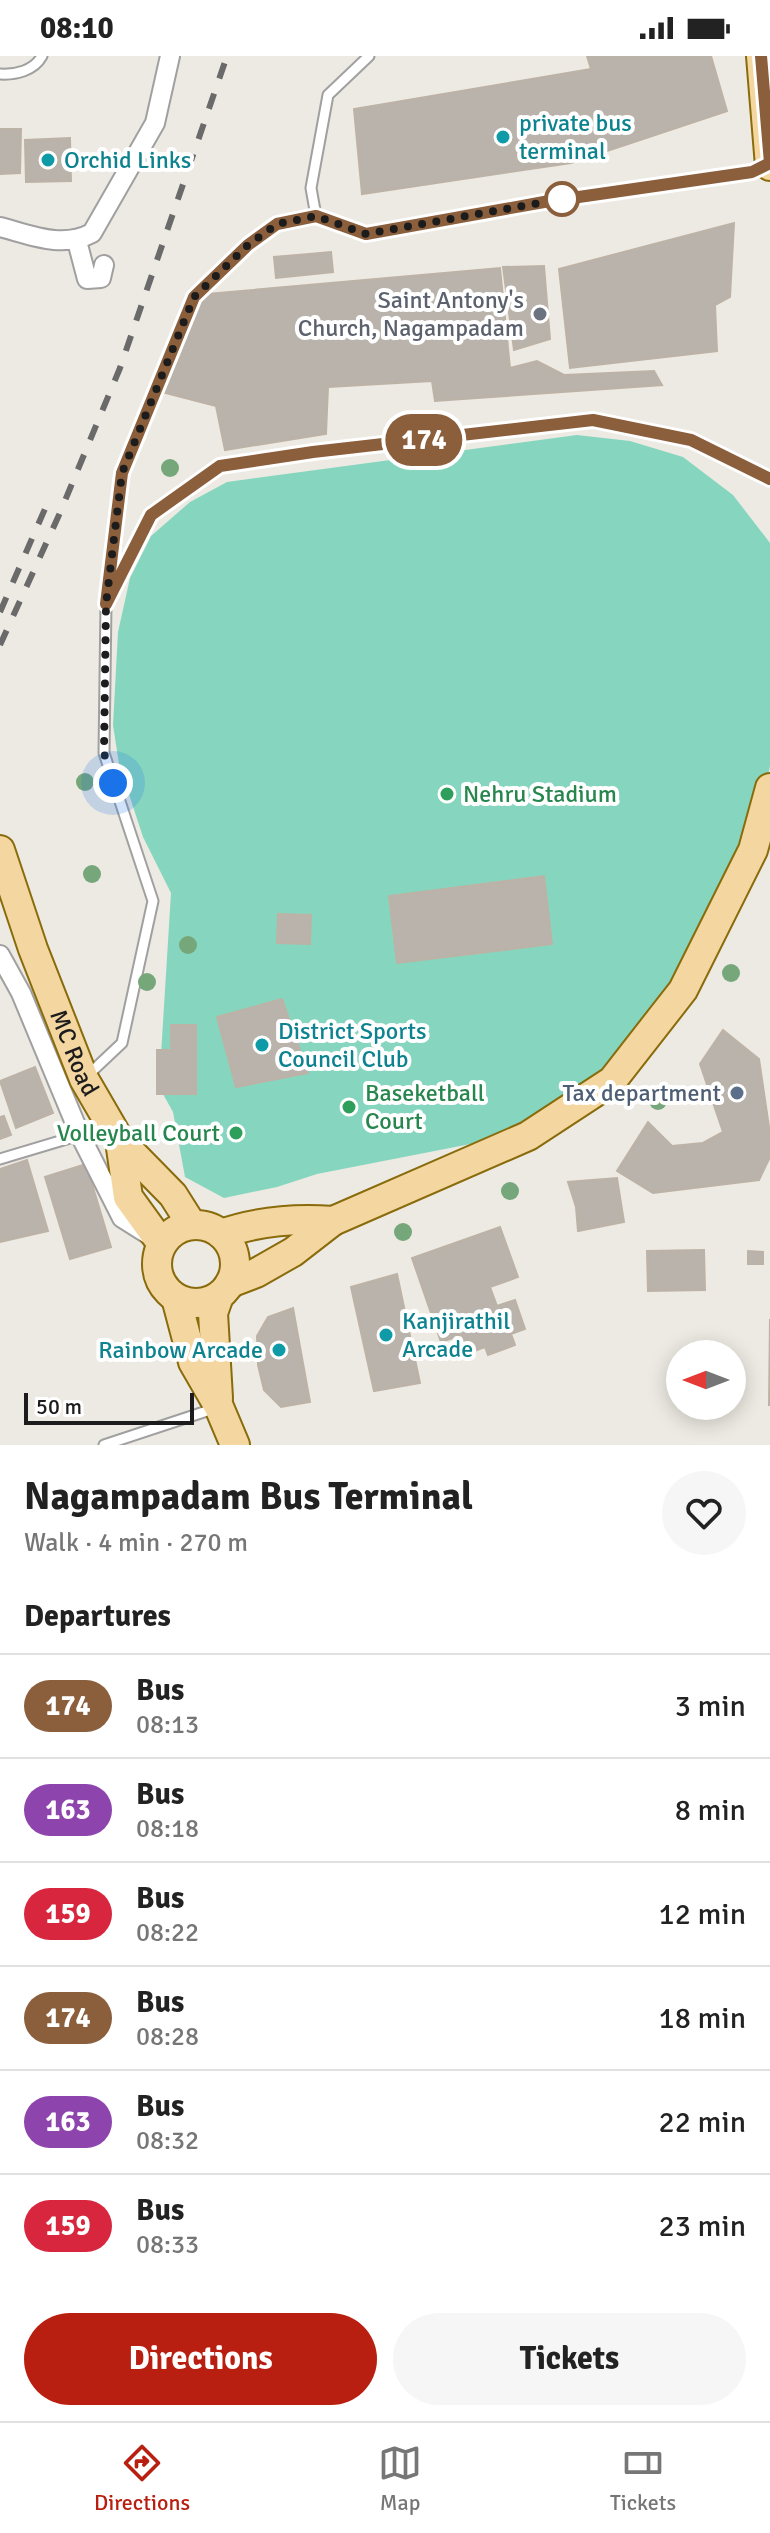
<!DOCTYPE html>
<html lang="en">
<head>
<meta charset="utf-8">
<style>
  body { margin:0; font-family:Signika,sans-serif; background:#f6f6f6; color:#222; height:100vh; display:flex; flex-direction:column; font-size:30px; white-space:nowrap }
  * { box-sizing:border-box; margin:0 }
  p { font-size:26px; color:#767676 }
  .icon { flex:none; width:44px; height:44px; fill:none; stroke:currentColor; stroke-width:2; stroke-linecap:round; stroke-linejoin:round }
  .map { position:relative; height:1389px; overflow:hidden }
  .details { display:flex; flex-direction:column; background:#fff; flex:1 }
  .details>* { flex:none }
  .badge { padding:0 16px; border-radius:26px; font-size:28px; line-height:52px }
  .needle { width:52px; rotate:270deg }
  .fabs { position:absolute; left:666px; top:1284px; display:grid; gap:16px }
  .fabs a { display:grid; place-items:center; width:80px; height:80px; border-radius:50%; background:#fff; box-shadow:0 4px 20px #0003; font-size:40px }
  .scale { position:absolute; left:24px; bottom:20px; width:170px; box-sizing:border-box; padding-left:8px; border:4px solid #1c1c1c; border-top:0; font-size:22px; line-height:28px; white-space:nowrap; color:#1c1c1c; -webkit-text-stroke:6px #fff; paint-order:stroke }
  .you { position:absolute; width:40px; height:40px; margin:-20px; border:6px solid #fff; border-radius:50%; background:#1a73e8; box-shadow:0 0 0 12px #1a73e833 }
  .map>.badge { position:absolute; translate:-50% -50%; box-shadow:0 0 0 4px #fff }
  h2 { padding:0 24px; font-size:30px; line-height:72px }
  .round { display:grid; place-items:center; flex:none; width:84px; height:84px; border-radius:42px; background:#f6f6f6 }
  .head { display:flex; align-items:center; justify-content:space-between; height:136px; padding:0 24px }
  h1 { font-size:38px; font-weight:800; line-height:60px }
  .action { display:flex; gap:16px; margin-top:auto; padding:16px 24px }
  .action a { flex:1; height:92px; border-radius:48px; background:#b91f10; color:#fff; font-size:32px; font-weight:800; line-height:92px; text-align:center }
  .action a+a { background:#f6f6f6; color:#222 }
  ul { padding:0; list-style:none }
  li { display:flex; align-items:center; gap:24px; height:104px; padding:0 24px; border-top:2px solid #e0e0e0 }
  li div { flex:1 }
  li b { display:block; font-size:30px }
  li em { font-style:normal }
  li .badge { min-width:88px; font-weight:700; text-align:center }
  .status { display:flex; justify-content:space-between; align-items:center; height:56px; padding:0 40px; background:#fff; direction:ltr }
  .status svg { height:22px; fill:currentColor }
  .tabs { display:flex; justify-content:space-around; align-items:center; height:112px; border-top:2px solid #e0e0e0; background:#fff; font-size:22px; color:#767676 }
  .tabs a { display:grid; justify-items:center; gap:4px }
  .tabs .current { color:#b91f10 }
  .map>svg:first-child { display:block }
  .pitch { fill:#86d6bf }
  .building { fill:#b9b3ac; stroke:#bdb2a6; stroke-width:2 }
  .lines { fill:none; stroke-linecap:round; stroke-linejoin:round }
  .lane-casing { stroke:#a0a0a0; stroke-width:13 }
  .street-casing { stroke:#a0a0a0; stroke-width:22 }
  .primary-casing { stroke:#896b0b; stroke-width:32 }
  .lane { stroke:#fff; stroke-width:9 }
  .street { stroke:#fff; stroke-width:18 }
  .primary { stroke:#f4d7a0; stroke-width:28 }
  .rail { stroke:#6a6a6a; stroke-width:6; stroke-dasharray:16 16; stroke-linecap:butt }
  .tree { fill:#76a77a }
  .line-casing { stroke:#fff; stroke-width:18 }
  .line { stroke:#8b5e3c; stroke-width:12 }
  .walk { stroke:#1c1c1c; stroke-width:8; stroke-dasharray:0 14.4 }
  .culture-dot { fill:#0f9aa8; stroke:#fff; stroke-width:3 }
  .stop-dot { fill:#fff; stroke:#8b5e3c; stroke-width:4 }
  .worship-dot { fill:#6b7280; stroke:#fff; stroke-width:3 }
  .leisure-dot { fill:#2e9e5b; stroke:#fff; stroke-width:3 }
  .service-dot { fill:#5c6f8a; stroke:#fff; stroke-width:3 }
  .labels { text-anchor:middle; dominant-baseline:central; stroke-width:8; stroke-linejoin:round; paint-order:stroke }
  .culture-label { font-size:24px; fill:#0d838f; stroke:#fff; text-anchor:start }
  .worship-label { font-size:24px; fill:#5b616d; stroke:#fff; text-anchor:end }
  .leisure-label { font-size:24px; fill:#27864d; stroke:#fff; text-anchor:start }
  .street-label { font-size:24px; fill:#1c1c1c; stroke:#fff }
  .service-label { font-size:24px; fill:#4e5e75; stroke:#fff; text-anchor:end }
</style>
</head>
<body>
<div class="status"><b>08:10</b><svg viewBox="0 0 49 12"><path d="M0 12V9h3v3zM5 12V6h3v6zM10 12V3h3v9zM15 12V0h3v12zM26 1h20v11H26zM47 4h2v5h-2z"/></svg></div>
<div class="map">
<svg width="770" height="1389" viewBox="0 0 770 1389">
  <rect width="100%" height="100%" fill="#edeae3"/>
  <path class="pitch" d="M577 379 630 385 683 401 733 439 770 487V710L759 766 655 966 574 1046 511 1080 317 1118 277 1131 224 1142 185 1121 173 1056 159 1031 171 837 143 781 119 708 113 669 118 576 130 522 151 480 190 446 227 426Z"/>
  <path class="building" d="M587 0H711L727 55 571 107 362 138 354 53 591 13Z
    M0 73H21L20 117 0 118Z
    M70 82 71 125 26 126 25 84Z
    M734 167 730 241 715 249 717 295 570 312 559 213Z
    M331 196 333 216 276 222 274 201Z
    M544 210 550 283 514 294 503 211Z
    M500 212 510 312 537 305 564 319 654 315 662 329 435 345 432 325 328 331 326 378 225 394 216 350 162 336 196 239Z
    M544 820 552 888 397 907 389 840Z
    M278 858 311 859 310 888 277 887Z
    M282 943 308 1017 236 1031 217 961Z
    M171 969H196V1038H157V994H171Z
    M723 974 759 1003 770 1078V1101L759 1124 653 1137 617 1115 648 1066 672 1090 703 1087 723 1076 700 1008Z
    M35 1011 53 1057 16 1072 0 1025Z
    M4 1060 11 1079 0 1083V1061Z
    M27 1104 48 1175 0 1186V1113Z
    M86 1108 111 1191 70 1203 45 1121Z
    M617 1122 624 1166 578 1175 576 1151 568 1126Z
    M500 1171 518 1221 490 1231 497 1250 515 1244 525 1273 511 1278 515 1289 488 1299 485 1291 469 1297 462 1279 441 1286 412 1202Z
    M704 1194 705 1234 648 1235 647 1195Z
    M748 1195 763 1196V1208H748Z
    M397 1218 420 1327 374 1335 351 1231Z
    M293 1252 310 1346 281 1351 264 1334 258 1309 257 1280 268 1261Z
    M770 1263V1349H769Z"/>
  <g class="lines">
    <g class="lane-casing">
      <path id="lane" d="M369 0 328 39 311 132 316 160 366 178 544 146 752 116 767 108
        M0 18C15 19 34 15 42 0
        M107 541 122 417 194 241 248 189 277 168 316 160
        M87 1020 122 987 153 845 104 697 106 548 151 459 220 410 313 396 593 364 691 384 770 423
        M0 1103 80 1079
        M104 1389 216 1352"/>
    </g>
    <g class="street-casing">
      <path id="street" d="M0 171C31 179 62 193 92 177L155 67 170 0
        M77 185 87 223 101 222 104 209
        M0 899 21 937 80 1079 122 1162 149 1179"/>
    </g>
    <g class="primary-casing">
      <g id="primary">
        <path d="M761 0 770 110"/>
        <path id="s1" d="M0 794 33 893 84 1023 120 1085 128 1141 162 1188"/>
        <path d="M120 1085 173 1139 192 1169"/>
        <circle cx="196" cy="1208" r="39"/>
        <path d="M221 1178C258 1165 293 1162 333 1165"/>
        <path d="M230 1227 256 1217 293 1196 333 1165 528 1080 612 1025 683 934 753 794 770 732"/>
        <path d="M176 1242 193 1306 219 1351 235 1389"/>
        <path d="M218 1342 213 1257 219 1240"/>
      </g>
    </g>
    <use href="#lane" class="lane"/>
    <use href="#street" class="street"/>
    <use href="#primary" class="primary"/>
    <path class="rail" d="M0 556 51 439
      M0 589 59 459 120 312 227 0"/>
  </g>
  <g class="tree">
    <circle cx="170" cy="412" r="9"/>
    <circle cx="85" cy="726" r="9"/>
    <circle cx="92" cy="818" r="9"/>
    <circle cx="188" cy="889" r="9"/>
    <circle cx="731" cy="917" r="9"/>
    <circle cx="147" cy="926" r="9"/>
    <circle cx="658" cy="1045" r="9"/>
    <circle cx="510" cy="1135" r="9"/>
    <circle cx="403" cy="1176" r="9"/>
  </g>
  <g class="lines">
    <g class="line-casing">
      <path id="line" d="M761 0 770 107 752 116 544 146 366 178 316 160 277 168 248 189 194 241 122 417 106 548 151 459 220 410 313 396 593 364 691 384 770 423"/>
    </g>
    <use href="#line" class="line"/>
    <path class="walk" d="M113 727 104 697 106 548 122 417 194 241 248 189 277 168 316 160 366 178 573 141 562 143"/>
  </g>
  <g class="culture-dot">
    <circle cx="503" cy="81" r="8"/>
    <circle cx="48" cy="104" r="8"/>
    <circle cx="262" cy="989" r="8"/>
    <circle cx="386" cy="1279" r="8"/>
    <circle cx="279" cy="1294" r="8"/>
  </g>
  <circle class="stop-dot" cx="562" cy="143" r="16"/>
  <circle class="worship-dot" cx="540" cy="258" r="8"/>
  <g class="leisure-dot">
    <circle cx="447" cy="738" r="8"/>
    <circle cx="349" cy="1051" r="8"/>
    <circle cx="236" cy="1077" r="8"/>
  </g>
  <circle class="service-dot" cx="737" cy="1037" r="8"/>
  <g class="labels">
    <g class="culture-label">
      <text x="519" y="67">private bus<tspan x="519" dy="28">terminal</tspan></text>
      <text x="64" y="104">Orchid Links</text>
      <text x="278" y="975">District Sports<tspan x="278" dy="28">Council Club</tspan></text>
      <text x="402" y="1265">Kanjirathil<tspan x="402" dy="28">Arcade</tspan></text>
      <text x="263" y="1294" text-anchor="end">Rainbow Arcade</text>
    </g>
    <g class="worship-label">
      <text x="524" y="244">Saint Antony's<tspan x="524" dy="28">Church, Nagampadam</tspan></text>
    </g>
    <g class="leisure-label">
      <text x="463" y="738">Nehru Stadium</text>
      <text x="365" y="1037">Baseketball<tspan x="365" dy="28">Court</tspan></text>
      <text x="220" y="1077" text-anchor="end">Volleyball Court</text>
    </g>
    <g class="street-label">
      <text stroke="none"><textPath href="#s1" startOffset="216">MC Road</textPath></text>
    </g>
    <g class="service-label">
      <text x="721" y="1037">Tax department</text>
    </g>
  </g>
</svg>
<div class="fabs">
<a><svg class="needle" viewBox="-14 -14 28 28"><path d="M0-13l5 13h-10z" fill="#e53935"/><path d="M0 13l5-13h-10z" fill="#767676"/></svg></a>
</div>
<div class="scale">50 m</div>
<div class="you" style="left:113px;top:727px"></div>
<b class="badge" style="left:424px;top:384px;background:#8b5e3c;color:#fff">174</b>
</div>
<section class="details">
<div class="head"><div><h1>Nagampadam Bus Terminal</h1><p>Walk · 4 min · 270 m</p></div><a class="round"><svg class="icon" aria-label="heart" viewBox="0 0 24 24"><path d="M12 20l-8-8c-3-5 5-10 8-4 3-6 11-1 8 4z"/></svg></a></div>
<h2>Departures</h2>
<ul>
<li><span class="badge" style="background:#8b5e3c;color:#fff">174</span><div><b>Bus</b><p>08:13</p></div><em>3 min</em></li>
<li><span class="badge" style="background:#8e44ad;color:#fff">163</span><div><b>Bus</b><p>08:18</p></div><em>8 min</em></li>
<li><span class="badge" style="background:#d7263d;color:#fff">159</span><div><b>Bus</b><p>08:22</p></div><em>12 min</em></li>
<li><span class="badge" style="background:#8b5e3c;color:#fff">174</span><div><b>Bus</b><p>08:28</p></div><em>18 min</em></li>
<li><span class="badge" style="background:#8e44ad;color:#fff">163</span><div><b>Bus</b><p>08:32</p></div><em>22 min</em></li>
<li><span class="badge" style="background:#d7263d;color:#fff">159</span><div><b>Bus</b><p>08:33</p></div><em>23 min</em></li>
</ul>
<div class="action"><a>Directions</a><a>Tickets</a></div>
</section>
<nav class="tabs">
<a class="current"><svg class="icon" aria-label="directions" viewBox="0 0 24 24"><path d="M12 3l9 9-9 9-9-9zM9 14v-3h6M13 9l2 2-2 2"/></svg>Directions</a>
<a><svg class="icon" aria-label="map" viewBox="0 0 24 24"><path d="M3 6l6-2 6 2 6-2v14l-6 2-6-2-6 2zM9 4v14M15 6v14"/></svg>Map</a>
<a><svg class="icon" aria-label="tickets" viewBox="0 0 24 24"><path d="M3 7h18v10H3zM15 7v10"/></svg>Tickets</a>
</nav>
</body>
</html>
